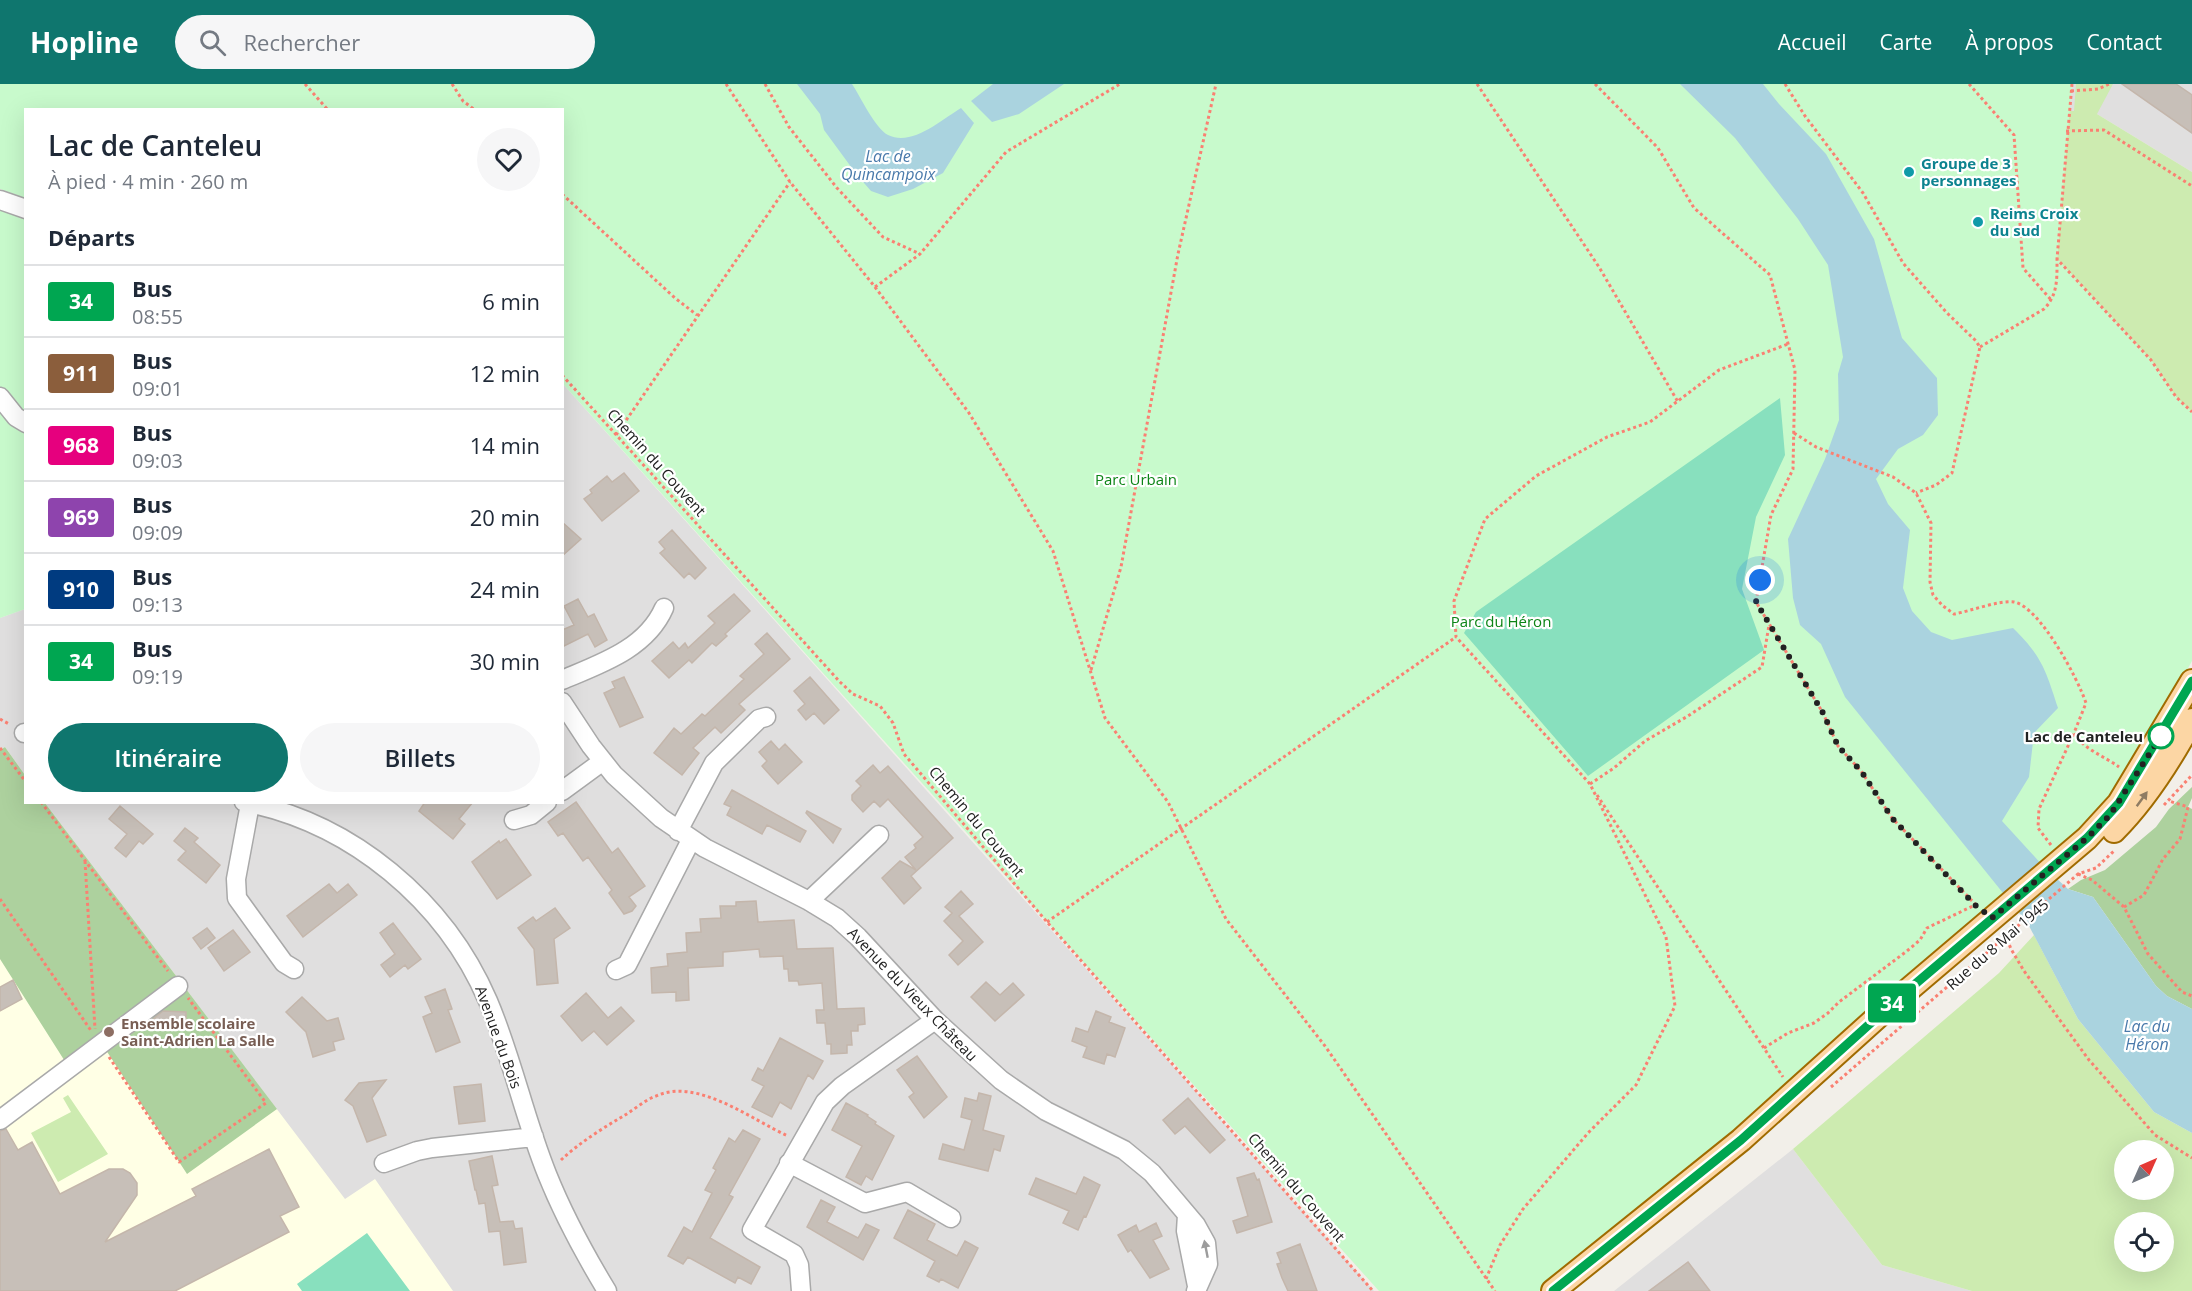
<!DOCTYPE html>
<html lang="fr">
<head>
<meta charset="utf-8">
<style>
  body { margin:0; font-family:"Open Sans",sans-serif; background:#f6f6f7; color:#1f2937; height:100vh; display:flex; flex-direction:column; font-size:22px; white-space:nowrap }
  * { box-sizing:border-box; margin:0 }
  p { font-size:20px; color:#747a83 }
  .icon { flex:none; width:33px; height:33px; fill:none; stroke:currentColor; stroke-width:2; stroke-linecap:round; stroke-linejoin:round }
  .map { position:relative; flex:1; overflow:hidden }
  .drawer { position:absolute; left:24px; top:24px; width:540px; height:696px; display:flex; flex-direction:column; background:#fff; border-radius:0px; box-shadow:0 6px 24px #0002 }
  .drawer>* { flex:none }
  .badge { padding:0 12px; border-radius:4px; font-size:21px; line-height:39px }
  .needle { width:39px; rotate:45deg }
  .fabs { position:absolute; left:2114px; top:1056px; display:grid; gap:12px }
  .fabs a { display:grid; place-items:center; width:60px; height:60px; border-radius:50%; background:#fff; box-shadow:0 6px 24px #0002; font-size:30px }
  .you { position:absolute; width:30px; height:30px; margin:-15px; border:4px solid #fff; border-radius:50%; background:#1a73e8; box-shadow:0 0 0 9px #1a73e833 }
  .map>.badge { position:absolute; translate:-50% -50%; box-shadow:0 0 0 3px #fff }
  h2 { padding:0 24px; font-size:22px; line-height:54px }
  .round { display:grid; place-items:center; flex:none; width:63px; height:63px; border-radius:32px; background:#f6f6f7 }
  .headline { display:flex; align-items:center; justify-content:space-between; height:102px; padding:0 24px }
  h1 { font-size:28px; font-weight:600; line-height:45px }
  .primary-button { display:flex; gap:12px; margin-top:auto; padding:12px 24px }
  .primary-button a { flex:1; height:69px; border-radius:36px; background:#0f766e; color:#fff; font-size:24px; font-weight:600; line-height:69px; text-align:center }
  .primary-button a+a { background:#f6f6f7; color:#1f2937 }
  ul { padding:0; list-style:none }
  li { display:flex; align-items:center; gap:18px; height:72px; padding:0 24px; border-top:2px solid #e0e1e3 }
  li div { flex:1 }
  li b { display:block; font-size:22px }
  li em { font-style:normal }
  li .badge { min-width:66px; font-weight:700; text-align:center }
  header { display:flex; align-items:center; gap:36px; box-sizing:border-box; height:84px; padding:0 30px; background:#0f766e; color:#fff }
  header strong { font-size:28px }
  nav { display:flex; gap:33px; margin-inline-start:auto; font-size:21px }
  .search { width:420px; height:54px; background:#f6f6f7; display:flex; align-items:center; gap:15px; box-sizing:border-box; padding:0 21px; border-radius:33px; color:#747a83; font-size:22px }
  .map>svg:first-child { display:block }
  .residential { fill:#e0dfdf }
  .education { fill:#ffffe5 }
  .grass { fill:#cdebb0; fill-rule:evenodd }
  .forest { fill:#add19e }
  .park { fill:#c8facc }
  .pitch { fill:#88e0be }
  .water { fill:#aad3df }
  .building { fill:#c7bfb8; stroke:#c4b6ab; stroke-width:1.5 }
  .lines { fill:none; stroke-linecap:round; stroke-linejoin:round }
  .minor-casing { stroke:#a9a9a9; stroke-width:21 }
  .major-casing { stroke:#a06b00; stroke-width:26 }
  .path { stroke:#fa8072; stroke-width:3; stroke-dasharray:3 3; stroke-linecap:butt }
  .minor { stroke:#fff; stroke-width:18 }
  .major { stroke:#fcd6a4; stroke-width:22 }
  .oneway { fill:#8f7c63 }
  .oneway2 { fill:#9c9c9c }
  .line-casing { stroke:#fff; stroke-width:14 }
  .line { stroke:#00a651; stroke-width:9 }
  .walk { stroke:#222; stroke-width:6; stroke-dasharray:0 10.8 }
  .culture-dot { fill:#0f9aa8; stroke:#fff; stroke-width:2 }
  .stop-dot { fill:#fff; stroke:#00a651; stroke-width:3 }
  .education-dot { fill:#8d6e63; stroke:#fff; stroke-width:2 }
  .labels { text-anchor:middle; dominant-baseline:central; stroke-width:4.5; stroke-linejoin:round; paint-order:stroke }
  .culture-label { font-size:15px; font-weight:bold; fill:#0d838f; stroke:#fff; text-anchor:start }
  .street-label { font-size:15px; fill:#222; stroke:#fff }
  .park-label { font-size:15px; fill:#0c8416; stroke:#fff }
  .stop-label { font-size:15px; font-weight:bold; fill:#222; stroke:#fff; text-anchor:end }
  .education-label { font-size:15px; font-weight:bold; fill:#785e54; stroke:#fff; text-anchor:start }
  .water-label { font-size:16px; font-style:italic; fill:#4a7aab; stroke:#fff }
</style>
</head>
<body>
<header>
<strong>Hopline</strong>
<div class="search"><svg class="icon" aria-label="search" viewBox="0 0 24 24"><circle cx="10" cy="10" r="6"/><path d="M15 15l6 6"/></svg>Rechercher</div>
<nav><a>Accueil</a><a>Carte</a><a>À propos</a><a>Contact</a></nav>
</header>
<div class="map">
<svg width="2192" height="1207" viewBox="0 0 2192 1207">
  <rect width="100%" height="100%" fill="#f2efe9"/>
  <path class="residential" d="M2072 0H2192V88L2097 30 2069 27Z
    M563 300 1374 1207H0V534L25 525 26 718H562Z
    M1793 1065 1882 1181 1972 1207H1614Z"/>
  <path class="education" d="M5 663 25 691 26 718 45 719 345 1115 375 1095 453 1207H0V666Z"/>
  <path class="grass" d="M2076 0H2113L2097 30 2192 88V328L2176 313 2151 276 2057 175 2066 47 2069 27H2074Z
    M2034 851 2078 935 2154 1028 2192 1049V1207H1972L1882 1181 1793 1065 1999 889ZM2124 1066H2163V1106H2124ZM2124 1138H2163V1178H2124Z
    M68 1011 108 1070 58 1098 31 1049 71 1028 63 1014Z"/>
  <path class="forest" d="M5 663 25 691 26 718 45 719 277 1025 187 1090 100 957 66 979 0 875V666Z
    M2192 703V714L2188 723 2192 725V925L2167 912 2156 902 2093 813 2068 805 2081 796 2105 786 2156 743 2169 725Z"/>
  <path class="park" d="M0 0H2072L2057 175 2151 276 2176 313 2192 328V577L2125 697 2106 725 1734 1048 1539 1207H1379L563 300 562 26H26L25 525 0 534V118L17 111 0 105Z"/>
  <path class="pitch" d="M1780 314 1785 371 1756 433 1742 505 1764 566 1588 692 1464 549 1476 528Z
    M367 1149 410 1207H302L297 1200Z"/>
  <path class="water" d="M797 0H852C860 12 875 44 888 51 912 63 941 36 961 24L974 39 943 89 913 105 888 113 871 107 857 91 824 46 820 30Z
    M993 0H1064L1019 30 992 38 971 17Z
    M1680 0H1763L1779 20 1826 70 1874 155 1902 254 1937 294 1938 331 1923 351 1898 365 1876 395 1888 420 1910 446 1903 504 1912 527 1931 548 1952 556 2013 544C2042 572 2046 587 2058 624L2034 649 2029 693 2002 737 2044 783 2068 805 2093 813 2156 902 2167 912 2192 925V1049L2154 1028 2078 935 2028 840 1845 613 1821 560 1800 541 1793 514 1788 455 1825 375 1839 336 1838 290 1843 273 1828 181 1798 135 1735 54Z"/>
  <path class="building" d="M2122 0H2176L2192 11V49Z
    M624 389 639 407 602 437 584 415 592 409 590 406 607 392 612 398Z
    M562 438 581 455 562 472Z
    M672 446 706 484 695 495 689 489 684 494 660 469 665 465 659 458Z
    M734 510 750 527 725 550 727 552 716 562 712 559 692 579 689 576 669 594 652 577 673 558 679 565 685 559 688 564 715 539 708 532Z
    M578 515 588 533 594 530 607 556 595 563 588 550 562 563V546L574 541 564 522Z
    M767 549 790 575 739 620 745 626 721 649 715 643 693 664 699 669 682 691 654 669 674 644 681 650 702 630 705 632 744 595 740 592 764 570 755 560Z
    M624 593 643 633 620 643 604 609 615 604 612 598Z
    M810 593 839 626 824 640 814 629 806 636 798 626 805 620 794 607Z
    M771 657 779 666 785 660 802 678 778 700 762 682 767 677 759 668Z
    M873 681 880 689 888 682 953 754 911 792 921 804 904 820 882 794 900 777 916 786 905 773 916 764 914 761 923 753 888 715 880 723 874 717 863 728 852 716V711L861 702 856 697Z
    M732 706 806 747 800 758 767 741 762 750 727 731 731 723 724 720Z
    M425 718H473L459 735 465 740 453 755 419 727Z
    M576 718 612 769 618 764 645 802 629 813 636 822 632 827 624 830 609 809 612 806 588 773 583 777 563 749 558 752 548 738Z
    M120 722 153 750 143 760 139 757 126 773 115 764 127 750 109 735Z
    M807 727 841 745 833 759 806 729Z
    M185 744 198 754 194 758 220 781 206 799 178 776 186 767 174 757Z
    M506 755 531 791 497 815 472 778 499 757 500 759Z
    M329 800 337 809 348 800 357 811 303 853 287 832Z
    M961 807 973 820 959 832 983 858 958 881 949 871 963 857 944 837 952 829 945 823Z
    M756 817 758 838 794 836 797 865 833 864 837 925 864 924 865 940 858 941V947H851L852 961H847V969L831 970V960H827L825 939H817L816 926H824L822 899 799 901 798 897H789L788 885H784L783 872 760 873 759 865 723 868V882L688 884 689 916 676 917V908L652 909 651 884 668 882 667 870 687 868 686 849 701 848 700 835 721 834 720 822H736V818Z
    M555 824 570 844 554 855 558 899 537 901 534 865 518 844 533 833 536 837Z
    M393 839 421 875 408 885 405 881 390 893 381 881 395 870 380 849Z
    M207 844 215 854 201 865 193 854Z
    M233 846 250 868 224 887 208 864Z
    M13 896 22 915 0 927V903Z
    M986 898 1000 911 1013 899 1024 911 995 937 971 913Z
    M445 905 452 925 448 926 460 958 436 968 423 933 432 929 425 913Z
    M586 909 608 934 621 923 634 937 607 961 594 947 582 957 561 932Z
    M302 913 327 937 338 934 344 955 333 958 335 966 313 973 306 948 286 928Z
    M163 927 186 928V939L147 940Z
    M1096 927 1111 933 1109 938 1125 944 1115 973 1107 970 1104 980 1083 973 1087 963 1072 957 1076 944 1088 948Z
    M780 954 823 977 813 995 808 991 791 1025 780 1018 772 1033 752 1023 764 1002 752 996 758 984 763 987Z
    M917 972 947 1013 924 1034 909 1013 914 1009 897 986Z
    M386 996 372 1014 386 1051 367 1058 353 1022 345 1016 359 999Z
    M481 1000 485 1037 459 1040 454 1003Z
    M979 1009 991 1012 983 1046 1004 1052 1000 1067 994 1065 988 1087 939 1075 943 1060 964 1066 972 1036 961 1033 965 1014 977 1017Z
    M1188 1014 1225 1056 1210 1069 1185 1042 1175 1050 1163 1036Z
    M846 1019 868 1031 867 1032 876 1038 875 1040 894 1052 872 1096 866 1092 861 1101 846 1093 862 1062 832 1046Z
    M6 1045 18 1066 32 1058 60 1110 109 1085H123L130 1089 137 1099V1111L105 1158 196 1112 192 1105 269 1065 299 1123 280 1132 289 1148 175 1207H0V1047Z
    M743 1046 760 1055 729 1111 733 1113 710 1154 760 1183 751 1200 738 1193 735 1199 688 1173 683 1180 668 1172 684 1143 692 1148 712 1109 705 1106 716 1086 713 1084 729 1054 735 1058Z
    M492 1072 498 1101 492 1102 500 1138 513 1137 515 1145 522 1144 526 1178 504 1181 500 1147 489 1148 485 1119 479 1120 476 1106H475L469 1077Z
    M1254 1089 1257 1096 1259 1095 1272 1138 1237 1149 1233 1137 1248 1132 1237 1094Z
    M1084 1093 1100 1101 1086 1133 1084 1132 1078 1146 1063 1139 1069 1127 1029 1110 1036 1094 1076 1110Z
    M821 1116 835 1123 827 1138 858 1154 866 1140 879 1146 863 1176 807 1143Z
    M908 1126 935 1140 927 1156 957 1172 965 1157 978 1164 958 1204 941 1195 939 1198 927 1192 935 1177 894 1154Z
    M1156 1139 1162 1152 1153 1156 1169 1185 1150 1194 1131 1166 1128 1168 1118 1151 1136 1141 1139 1148Z
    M1300 1160 1317 1207H1288L1282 1194 1277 1180 1281 1179 1277 1169Z
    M1688 1178 1710 1207H1649Z"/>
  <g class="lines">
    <g class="minor-casing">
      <path id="minor" d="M0 116 26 125
        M0 313 16 333 26 339
        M562 596C600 580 646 565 664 524
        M562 618 591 662 614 691 661 734 705 764 809 817 837 834 858 853 935 936 1001 996 1046 1027 1124 1066 1152 1089 1196 1141 1206 1159 1208 1180 1196 1207
        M24 649H26
        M562 707 603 677
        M244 718C352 739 445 817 488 917 512 973 524 1033 547 1090 563 1130 584 1169 607 1207
        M250 720 236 795 237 814 284 879 294 885
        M514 736 531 731 547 718
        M678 747 714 679 759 635 766 633
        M809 817 879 751
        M616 886 627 881 691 756
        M0 1036 178 902
        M384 1079 417 1067 432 1064 534 1053
        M789 1079 865 1119 907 1108 951 1134
        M1187 1131 1186 1147 1197 1202
        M801 1207 799 1181 794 1170 752 1146 825 1018 842 1002 935 936"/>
    </g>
    <g class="major-casing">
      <path id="major" d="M2114 747C2146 715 2171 675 2192 636
        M1553 1207 1741 1056 1894 918 2087 754 2119 719 2192 597"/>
    </g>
    <path class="path" d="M305 0 328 26
      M452 0 463 17 475 26
      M726 0 790 98 875 203 969 329 1053 467 1105 634 1168 718 1226 835 1325 962 1495 1207
      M765 0 789 43 837 104 883 153 920 170
      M1477 0 1599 183 1678 318
      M1595 0 1658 64 1694 124 1770 191 1795 286 1793 385 1771 431 1756 518 1823 629 1838 662 1861 687 1892 734 1977 822
      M1785 0 1805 32 1863 109 1903 179 1947 229 1975 256 1980 263 1952 389 1936 401 1916 409
      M1969 0 2014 51 2023 184 2052 217
      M2072 0 2057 175 2151 276 2176 313 2192 328
      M2071 7 2098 5 2109 0
      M2066 47 2104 46 2192 102
      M562 110 675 214 697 231
      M875 203 920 170 1006 68 1120 0
      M1980 263 2044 225C2058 211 2057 194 2057 175
      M562 291 840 598 853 610 880 622 893 639 904 670 1047 838 1373 1207
      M1794 349 1816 363 1893 393 1916 409 1931 439 1930 498 1933 511 1943 522 1954 530C1971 527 1999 516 2014 518 2040 523 2078 595 2086 619L2074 649C2083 665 2104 672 2119 683
      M616 351 790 98
      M1091 586 1121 483 1178 170 1216 0
      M0 635 9 640
      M0 664 26 698
      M1590 700 1614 684 1645 657 1688 632 1762 583 1769 541
      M1597 711 1783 993
      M41 718 168 887
      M2164 721 2192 691
      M2051 761 2038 744 2039 725 2074 649
      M85 777 95 945
      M2078 790 2092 796 2124 823 2148 870 2182 908 2192 912
      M0 815 92 948
      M2124 823 2144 811 2163 775 2180 755 2188 723 2169 717
      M1047 838 1456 553
      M2005 850 2011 865 2024 887 2089 976 2155 1051 2192 1074
      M1764 964 1788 949 1814 939 1828 929 1839 918 1907 867 1920 856 1927 844 1975 821
      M109 973 179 1078 266 1019 188 914
      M1831 1003 2078 790 2096 784 2115 766
      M561 1076C579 1059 603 1044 625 1031 635 1025 645 1016 656 1012 697 993 752 1036 788 1052
      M1486 1195 1500 1161 1523 1125 1588 1049 1636 1001 1675 922 1666 853 1590 700 1456 553 1454 517 1485 435 1536 392 1607 353 1650 338 1719 286 1788 260"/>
    <use href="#minor" class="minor"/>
    <use href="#major" class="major"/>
  </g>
  <defs><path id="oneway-solid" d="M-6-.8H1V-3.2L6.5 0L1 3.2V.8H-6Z" transform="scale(1.5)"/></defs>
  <use class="oneway" href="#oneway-solid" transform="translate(2142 715) rotate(-54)"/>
  <use class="oneway2" href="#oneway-solid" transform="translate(1206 1165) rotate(-101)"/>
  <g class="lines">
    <g class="line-casing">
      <path id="line" d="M1553 1207 1741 1056 1894 918 2087 754 2119 719 2192 597"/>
    </g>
    <use href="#line" class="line"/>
    <path class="walk" d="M1760 496 1756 518 1823 629 1838 662 1861 687 1892 734 1975 821 1992 834 2087 754 2110 731 2161 652"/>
  </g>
  <g class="culture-dot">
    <circle cx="1909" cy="88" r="6"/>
    <circle cx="1978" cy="138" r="6"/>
  </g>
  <circle class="stop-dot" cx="2161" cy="652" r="12"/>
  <circle class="education-dot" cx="109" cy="948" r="6"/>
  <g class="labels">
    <g class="culture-label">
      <text x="1921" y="79">Groupe de 3<tspan x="1921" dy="17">personnages</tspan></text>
      <text x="1990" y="129">Reims Croix<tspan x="1990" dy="17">du sud</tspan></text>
    </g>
    <g class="street-label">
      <text transform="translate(657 378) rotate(48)">Chemin du Couvent</text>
      <text transform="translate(977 737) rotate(50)">Chemin du Couvent</text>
      <text transform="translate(1997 860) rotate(-41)">Rue du 8 Mai 1945</text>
      <text transform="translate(913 910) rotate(46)">Avenue du Vieux Château</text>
      <text transform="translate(499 953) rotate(70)">Avenue du Bois</text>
      <text transform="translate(1297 1103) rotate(49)">Chemin du Couvent</text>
    </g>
    <g class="park-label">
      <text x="1136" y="395">Parc Urbain</text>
      <text x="1501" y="537">Parc du Héron</text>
    </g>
    <g class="stop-label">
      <text x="2143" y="652">Lac de Canteleu</text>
    </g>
    <g class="education-label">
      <text x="121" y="939">Ensemble scolaire<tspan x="121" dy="17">Saint-Adrien La Salle</tspan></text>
    </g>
    <g class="water-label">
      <text x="888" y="72">Lac de<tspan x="888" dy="18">Quincampoix</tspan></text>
      <text x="2147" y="942">Lac du<tspan x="2147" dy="18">Héron</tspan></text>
    </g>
  </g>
</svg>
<div class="fabs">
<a><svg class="needle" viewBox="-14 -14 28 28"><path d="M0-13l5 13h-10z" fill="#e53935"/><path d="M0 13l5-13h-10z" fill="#747a83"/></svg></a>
<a><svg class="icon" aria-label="locate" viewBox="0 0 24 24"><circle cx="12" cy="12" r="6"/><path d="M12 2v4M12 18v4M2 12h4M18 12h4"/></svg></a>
</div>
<div class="you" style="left:1760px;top:496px"></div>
<b class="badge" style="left:1892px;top:919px;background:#00a651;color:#fff">34</b>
<section class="drawer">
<div class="headline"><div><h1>Lac de Canteleu</h1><p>À pied · 4 min · 260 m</p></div><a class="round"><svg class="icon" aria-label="heart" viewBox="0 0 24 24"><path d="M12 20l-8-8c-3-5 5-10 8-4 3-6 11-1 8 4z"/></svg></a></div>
<h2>Départs</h2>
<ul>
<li><span class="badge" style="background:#00a651;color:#fff">34</span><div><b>Bus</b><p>08:55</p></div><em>6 min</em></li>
<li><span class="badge" style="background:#8b5e3c;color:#fff">911</span><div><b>Bus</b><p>09:01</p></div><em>12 min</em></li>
<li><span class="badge" style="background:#e6007e;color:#fff">968</span><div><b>Bus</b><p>09:03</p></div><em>14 min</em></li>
<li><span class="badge" style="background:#8e44ad;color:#fff">969</span><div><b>Bus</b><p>09:09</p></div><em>20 min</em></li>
<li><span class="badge" style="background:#003b80;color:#fff">910</span><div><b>Bus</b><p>09:13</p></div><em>24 min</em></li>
<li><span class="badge" style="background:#00a651;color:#fff">34</span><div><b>Bus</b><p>09:19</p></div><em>30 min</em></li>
</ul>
<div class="primary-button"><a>Itinéraire</a><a>Billets</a></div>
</section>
</div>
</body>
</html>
